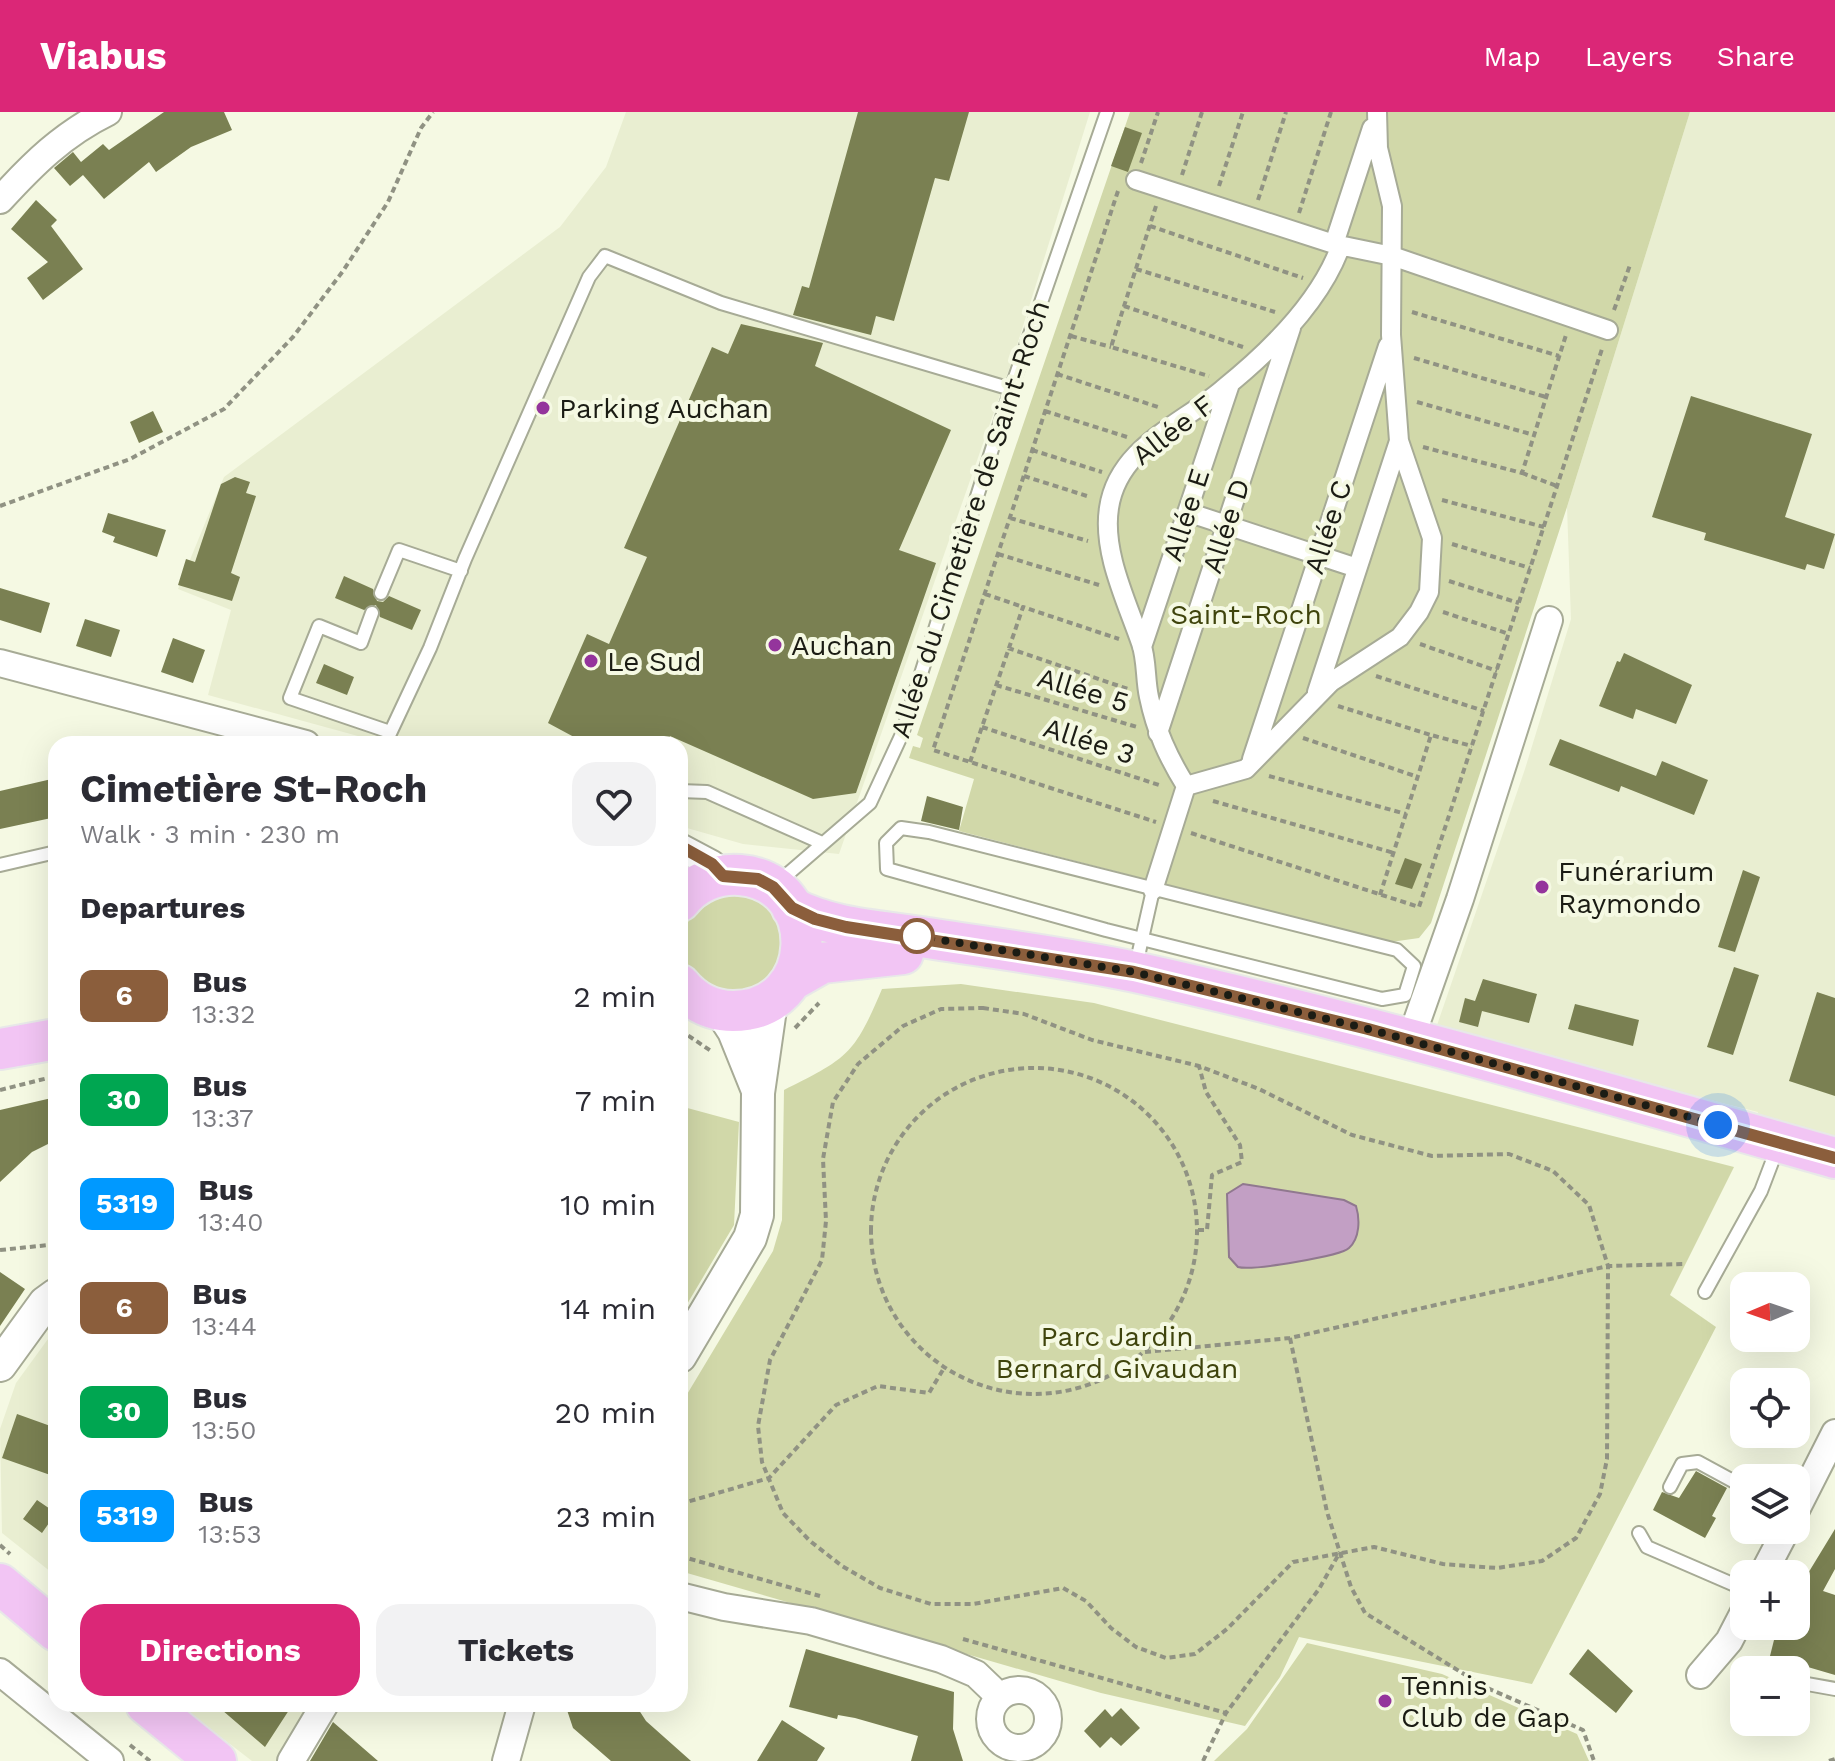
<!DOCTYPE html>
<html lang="en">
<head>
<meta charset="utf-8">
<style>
  body { margin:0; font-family:"Work Sans",sans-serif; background:#f2f2f3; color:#2b2b33; height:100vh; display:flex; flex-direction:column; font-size:30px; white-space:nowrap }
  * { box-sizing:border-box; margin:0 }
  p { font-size:26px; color:#7c7c81 }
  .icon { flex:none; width:44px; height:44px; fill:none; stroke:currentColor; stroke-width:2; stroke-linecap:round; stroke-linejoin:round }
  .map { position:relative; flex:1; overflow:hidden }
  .drawer { position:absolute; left:48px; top:624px; width:640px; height:976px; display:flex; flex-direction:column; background:#fff; border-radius:24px; box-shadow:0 8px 32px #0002 }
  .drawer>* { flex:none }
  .badge { padding:0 16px; border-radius:12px; font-size:28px; line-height:52px }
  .needle { width:52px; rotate:268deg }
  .fabs { position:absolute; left:1730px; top:1160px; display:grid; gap:16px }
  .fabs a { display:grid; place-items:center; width:80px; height:80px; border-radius:16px; background:#fff; box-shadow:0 8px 32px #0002; font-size:40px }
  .you { position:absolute; width:40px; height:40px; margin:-20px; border:6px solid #fff; border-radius:50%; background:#1a73e8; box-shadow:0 0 0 12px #1a73e833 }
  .map>.badge { position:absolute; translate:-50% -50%; box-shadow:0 0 0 4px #fff }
  h2 { padding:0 32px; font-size:30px; line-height:72px }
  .round { display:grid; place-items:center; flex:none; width:84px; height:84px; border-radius:24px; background:#f2f2f3 }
  .summary { display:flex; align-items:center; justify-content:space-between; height:136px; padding:0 32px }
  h1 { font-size:38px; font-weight:700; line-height:60px }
  .primary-button { display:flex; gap:16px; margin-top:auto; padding:16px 32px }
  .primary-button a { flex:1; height:92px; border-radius:24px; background:#db2777; color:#fff; font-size:32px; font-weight:700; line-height:92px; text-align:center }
  .primary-button a+a { background:#f2f2f3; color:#2b2b33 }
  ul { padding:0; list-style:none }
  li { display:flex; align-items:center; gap:24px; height:104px; padding:0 32px }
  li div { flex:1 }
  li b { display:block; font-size:30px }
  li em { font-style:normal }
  li .badge { min-width:88px; font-weight:700; text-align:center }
  header { display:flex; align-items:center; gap:48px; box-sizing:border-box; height:112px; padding:0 40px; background:#db2777; color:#fff }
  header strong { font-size:38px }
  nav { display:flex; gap:44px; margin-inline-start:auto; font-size:28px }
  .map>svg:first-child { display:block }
  .built { fill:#e9eed1 }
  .green { fill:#d1d8a9 }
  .water { fill:#c29fc4; stroke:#90788f; stroke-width:2 }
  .building { fill:#7a8052 }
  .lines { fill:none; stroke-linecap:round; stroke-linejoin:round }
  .service-casing { stroke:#a7ab96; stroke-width:16 }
  .pedestrian-casing { stroke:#a7ab96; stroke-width:22 }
  .minor-casing { stroke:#a7ab96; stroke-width:30 }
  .tertiary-casing { stroke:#a7ab96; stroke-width:36 }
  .primary-casing { stroke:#e8e8e8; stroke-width:44 }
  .path { stroke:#909283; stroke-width:4; stroke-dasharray:6 4; stroke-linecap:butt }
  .service { stroke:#fff; stroke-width:12 }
  .pedestrian { stroke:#fff; stroke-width:18 }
  .minor { stroke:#fff; stroke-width:26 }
  .tertiary { stroke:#fff; stroke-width:32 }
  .primary { stroke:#f2c5f4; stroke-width:40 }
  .line-casing { stroke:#fff; stroke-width:18 }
  .line { stroke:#8b5e3c; stroke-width:12 }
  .walk { stroke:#1b1c14; stroke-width:8; stroke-dasharray:0 14.4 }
  .poi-dot { fill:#94349c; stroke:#f5f9e3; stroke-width:3 }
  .stop-dot { fill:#fff; stroke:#8b5e3c; stroke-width:4 }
  .labels { text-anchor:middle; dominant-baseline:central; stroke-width:8; stroke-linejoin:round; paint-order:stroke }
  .poi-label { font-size:28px; fill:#1b1c14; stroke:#f5f9e3; text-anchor:start }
  .street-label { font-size:28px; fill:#1b1c14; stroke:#f5f9e3 }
  .park-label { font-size:28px; fill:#3f440c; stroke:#f5f9e3 }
</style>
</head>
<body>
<header>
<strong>Viabus</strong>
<nav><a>Map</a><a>Layers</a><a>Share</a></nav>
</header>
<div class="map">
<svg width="1835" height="1649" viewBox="0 0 1835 1649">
  <rect width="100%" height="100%" fill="#f5f9e3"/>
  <path class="built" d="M626 0H1090L1013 246 839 742 743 732 680 714V632H387L208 583 231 498 178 477 224 365 560 115 606 55Z
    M1690 0H1835V1038L1754 1016 1758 1000 1435 919 1525 657 1571 507 1567 395Z
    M56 1216V1464L2 1421 0 1317 16 1271Z
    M178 1592H312L280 1649H252Z"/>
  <path class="green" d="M1130 0H1690L1567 395 1431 811 1419 826 1391 830 959 719 974 667 909 646 913 634 920 636 923 626 917 623Z
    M683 832a50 50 0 1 1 100 0a50 50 0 1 1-100 0Z
    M961 872 1094 891 1734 1055 1670 1183 1716 1215 1532 1572 1299 1525 1280 1565 1245 1614 1101 1581 680 1459V1294L773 1139 782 1108 784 978C848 946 854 943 882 877Z
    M680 994 739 1010 734 1113 680 1204Z
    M1307 1531 1442 1562 1577 1622 1589 1649H1214L1247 1617Z"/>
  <path class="water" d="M1243 1072 1344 1088 1356 1094C1360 1107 1360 1126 1349 1136 1341 1144 1252 1159 1238 1155L1229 1145 1227 1082Z"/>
  <path class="building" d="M164 0H224L232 18 191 35 156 60 149 50 104 87 83 63 70 74 54 56 73 40 81 50 103 32 109 38Z
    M858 0H969L949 69 935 66 894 209 876 204 871 223 793 203 802 174 809 176Z
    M1125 15 1142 21 1128 60 1111 54Z
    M36 88 57 108 51 114 83 157 43 188 27 166 48 150 11 117Z
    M741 212 823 231 815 254 951 318 899 438 936 451 856 681 813 687 670 624 666 632H587L548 611 587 522 609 532 647 445 624 436 712 235 728 242Z
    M1691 284 1812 322 1785 405 1835 422 1824 457 1807 452 1805 458 1704 428 1706 421 1652 405Z
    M153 299 163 320 139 331 130 310Z
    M235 365 250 370 246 381 256 384 231 461 240 465 232 489 178 473 186 447 195 450 221 372Z
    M108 401 166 418 157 445 113 430 115 425 102 420Z
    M344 464 373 477 377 489 383 490 389 484 421 498 412 518 380 505 376 493 364 498 335 486Z
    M0 476 50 491 41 521 0 508Z
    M85 507 120 518 111 545 76 534Z
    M173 526 205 538 193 571 161 560Z
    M1624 541 1692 573 1676 612 1636 597 1633 607 1599 594 1617 549 1620 550Z
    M324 552 354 565 347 583 316 571Z
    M1560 627 1656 664 1662 649 1708 668 1694 703 1621 674 1619 680 1549 653Z
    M56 666V705L0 717V679Z
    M927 684 963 695 959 718 921 709Z
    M1405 746 1422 752 1412 777 1395 772Z
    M1743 758 1760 765 1735 840 1718 835Z
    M1734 855 1759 863 1733 943 1707 935Z
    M1483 867 1537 882 1529 911 1482 899 1478 915 1459 910 1465 886 1475 889Z
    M1817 880 1835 886V984L1789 969Z
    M1575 892 1639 908 1633 934 1568 917Z
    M56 985V1028L32 1040 0 1070V998Z
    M0 1160 25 1177 0 1214Z
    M17 1302 56 1316V1365L2 1346Z
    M1696 1359 1727 1376 1712 1404 1716 1406 1705 1426 1653 1398 1662 1380 1679 1386Z
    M37 1388 56 1401 42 1421 23 1407Z
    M1835 1417V1457L1823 1479 1835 1483V1563L1770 1544 1777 1516 1796 1521V1481Z
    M806 1537 954 1580 953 1617 963 1649H911L918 1624 855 1606 838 1603 837 1607 789 1595Z
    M1588 1537 1633 1579 1616 1601 1569 1562Z
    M215 1592H293L265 1635Z
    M565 1592H635L646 1609 691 1649H611L573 1616Z
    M1121 1596 1140 1616 1121 1634 1111 1625 1100 1636 1084 1619 1105 1597 1112 1605Z
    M782 1608 825 1636 817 1649H757Z
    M333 1610 378 1649H310Z"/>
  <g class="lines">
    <g class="service-casing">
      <path id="service" d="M381 481 399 438 461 459
        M372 501 361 531 319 514 290 586 390 620
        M385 632 430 536 465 447 589 165 605 144 721 191 1011 277
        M680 679 707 680 822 731
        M901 716 929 720 1397 838 1414 854 1405 883 1382 887 1106 818 887 757 886 731Z
        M0 753 56 740
        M775 773 870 691 902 622 1011 277 1107 0
        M1136 853 1153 778
        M1705 1180 1761 1079 1777 1037
        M1670 1375 1682 1352 1698 1350 1744 1375
        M1639 1421 1647 1435 1744 1477
        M1796 1570 1835 1577"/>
    </g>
    <g class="pedestrian-casing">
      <path id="pedestrian" d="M1136 68 1334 132 1392 144 1608 218
        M1334 132 1372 16
        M1187 400 1357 456
        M1142 535 1230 272
        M1317 580 1399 329
        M1158 621 1291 216
        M1252 647 1388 234
        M1186 674C1168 645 1156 619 1149 585 1145 567 1147 548 1141 531 1127 490 1102 440 1109 396 1118 335 1181 313 1223 277 1269 240 1321 189 1341 133
        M1153 778 1186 674 1246 657 1331 570 1400 525 1419 500 1429 480 1432 426 1399 329 1391 223 1392 94 1378 36 1377 0"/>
    </g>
    <g class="minor-casing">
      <path id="minor" d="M0 88C33 52 63 22 108 0
        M0 551 306 632
        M680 735 712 752 723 764
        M1410 929 1460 787 1549 508
        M1796 1398 1835 1321
        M1763 1462 1786 1418
        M680 1484 724 1495 811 1509 941 1547 976 1562 1000 1585
        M0 1560 110 1649
        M1700 1563 1729 1529 1744 1500
        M990 1607a29 29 0 1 1 58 0a29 29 0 1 1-58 0Z
        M291 1649 325 1592
        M506 1649 522 1592"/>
    </g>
    <g class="tertiary-casing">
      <path id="tertiary" d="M721 899 734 919 757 976
        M680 1244 750 1126 757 1103 758 981 771 890
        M0 1253 45 1191 56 1183"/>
    </g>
    <g class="primary-casing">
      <path id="primary" d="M680 789C694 771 717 761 740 763 825 770 821 899 733 899 711 899 694 890 680 873
        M792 796C834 817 875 818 921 825 992 836 1064 845 1135 860 1370 912 1603 980 1835 1046
        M792 868 822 851 903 842
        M0 937 56 927
        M0 1472 56 1519
        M146 1592 216 1649"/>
    </g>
    <path class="path" d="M1141 51 1158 0
      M1182 63 1202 0
      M1219 74 1243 0
      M1118 79 933 638 1156 710
      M1258 88 1286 0
      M1156 94 1111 235 1209 264
      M1299 101 1331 0
      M1150 114 1303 166
      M1136 157 1275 200
      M1124 194 1243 235
      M1614 198 1630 153
      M1412 200 1559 244
      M1071 224 1111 235
      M1414 246 1546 285
      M1057 262 1161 296
      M1417 290 1534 323
      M1045 299 1127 325
      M1423 335 1522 361 1566 223
      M1032 338 1102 360
      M1522 361 1557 374
      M1024 364 1090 385
      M1442 388 1544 415
      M0 394 130 347 224 297 293 225 343 159 388 90 421 16 433 0
      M1010 406 1088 429
      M1452 432 1530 456
      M998 442 1099 473
      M1449 469 1519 491
      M985 482 1023 495
      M1443 500 1509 522
      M1420 532 1497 559
      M1008 536 1128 577
      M1376 564 1484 599
      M996 573 1137 615
      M1338 594 1431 623
      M982 615 1162 674
      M330 626 351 632
      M1303 626 1418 665
      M970 650 1023 495 1119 527
      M1269 664 1406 702
      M1213 689 1394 741
      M1191 721 1419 795 1602 237
      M1380 783 1431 623 1472 634
      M983 896 1024 902 1092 928 1199 954 1259 977 1352 1023 1432 1044 1509 1042 1553 1059 1589 1093 1608 1154 1607 1347 1600 1382 1576 1426 1542 1449 1497 1456 1443 1452 1374 1435 1293 1450 1227 1517 1195 1542 1166 1546 1136 1535 1111 1516 1086 1489 1063 1476 973 1492H931L880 1476 842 1454 810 1429 783 1401 762 1350 758 1314 770 1248 822 1148 826 1109 823 1047 833 990 858 952 903 914 941 897Z
      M795 916 819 891
      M680 918 711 939
      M871 1119a163 163 0 1 1 326 0a163 163 0 1 1-326 0Z
      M0 978 56 964
      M1198 1118H1207L1212 1063 1242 1050 1240 1033 1206 980 1199 954
      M0 1138 49 1133
      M1290 1226 1327 1400 1351 1475 1365 1501 1485 1575 1583 1618 1594 1649
      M1145 1240 1290 1226 1608 1154 1684 1152
      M680 1392 769 1366 836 1293 878 1274 929 1281 944 1256
      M0 1433 10 1442
      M680 1444 820 1484
      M963 1527 1226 1601
      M130 1633 150 1649
      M1203 1649 1226 1601 1319 1477 1340 1440
      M1829 1649 1835 1647"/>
    <use href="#service" class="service"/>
    <use href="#pedestrian" class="pedestrian"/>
    <use href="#minor" class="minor"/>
    <use href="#tertiary" class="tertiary"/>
    <use href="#primary" class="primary"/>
  </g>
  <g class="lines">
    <g class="line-casing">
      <path id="line" d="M680 734 712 752 723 764 758 767 773 775 792 796 815 807 846 815 1134 860 1368 917 1835 1046"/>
    </g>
    <use href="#line" class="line"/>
    <path class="walk" d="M917 824 1134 860 1368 917 1718 1013"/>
  </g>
  <g class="poi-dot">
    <circle cx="543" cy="296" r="8"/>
    <circle cx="775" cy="533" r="8"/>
    <circle cx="591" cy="549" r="8"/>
    <circle cx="1542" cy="775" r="8"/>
    <circle cx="1385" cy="1589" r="8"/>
  </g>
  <circle class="stop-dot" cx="917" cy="824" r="16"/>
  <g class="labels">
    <g class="poi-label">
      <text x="559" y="296">Parking Auchan</text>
      <text x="791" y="533">Auchan</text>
      <text x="607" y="549">Le Sud</text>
      <text x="1558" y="759">Funérarium<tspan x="1558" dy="32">Raymondo</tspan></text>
      <text x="1401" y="1573">Tennis<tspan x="1401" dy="32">Club de Gap</tspan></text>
    </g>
    <g class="street-label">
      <text transform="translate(1173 318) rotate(-38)">Allée F</text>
      <text transform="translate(1186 403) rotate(-72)">Allée E</text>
      <text transform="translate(970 407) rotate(-72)">Allée du Cimetière de Saint-Roch</text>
      <text transform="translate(1226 414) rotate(-72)">Allée D</text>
      <text transform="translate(1328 415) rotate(-72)">Allée C</text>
      <text transform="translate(1083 578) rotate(17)">Allée 5</text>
      <text transform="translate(1089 629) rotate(18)">Allée 3</text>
    </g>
    <g class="park-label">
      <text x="1246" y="502">Saint-Roch</text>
      <text x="1117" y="1224">Parc Jardin<tspan x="1117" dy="32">Bernard Givaudan</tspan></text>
    </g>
  </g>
</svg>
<div class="fabs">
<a><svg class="needle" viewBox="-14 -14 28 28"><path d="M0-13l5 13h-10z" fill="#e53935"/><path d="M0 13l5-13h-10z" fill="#7c7c81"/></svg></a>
<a><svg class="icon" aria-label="locate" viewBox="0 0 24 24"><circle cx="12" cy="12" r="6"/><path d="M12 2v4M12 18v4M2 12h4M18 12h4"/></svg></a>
<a><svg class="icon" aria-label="layers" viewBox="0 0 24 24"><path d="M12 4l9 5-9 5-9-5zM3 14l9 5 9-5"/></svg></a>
<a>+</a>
<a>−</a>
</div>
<div class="you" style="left:1718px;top:1013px"></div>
<section class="drawer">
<div class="summary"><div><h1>Cimetière St-Roch</h1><p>Walk · 3 min · 230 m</p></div><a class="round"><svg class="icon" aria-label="heart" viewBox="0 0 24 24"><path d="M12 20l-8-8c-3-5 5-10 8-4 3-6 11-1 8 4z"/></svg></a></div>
<h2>Departures</h2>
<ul>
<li><span class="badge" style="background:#8b5e3c;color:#fff">6</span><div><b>Bus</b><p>13:32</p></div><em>2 min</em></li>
<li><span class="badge" style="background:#00a651;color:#fff">30</span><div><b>Bus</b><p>13:37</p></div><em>7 min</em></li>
<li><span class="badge" style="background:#09f;color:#fff">5319</span><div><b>Bus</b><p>13:40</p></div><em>10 min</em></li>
<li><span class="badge" style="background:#8b5e3c;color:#fff">6</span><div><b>Bus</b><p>13:44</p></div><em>14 min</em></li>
<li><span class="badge" style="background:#00a651;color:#fff">30</span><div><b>Bus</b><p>13:50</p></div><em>20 min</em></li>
<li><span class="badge" style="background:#09f;color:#fff">5319</span><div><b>Bus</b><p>13:53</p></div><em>23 min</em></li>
</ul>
<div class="primary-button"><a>Directions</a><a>Tickets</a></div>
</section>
</div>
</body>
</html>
